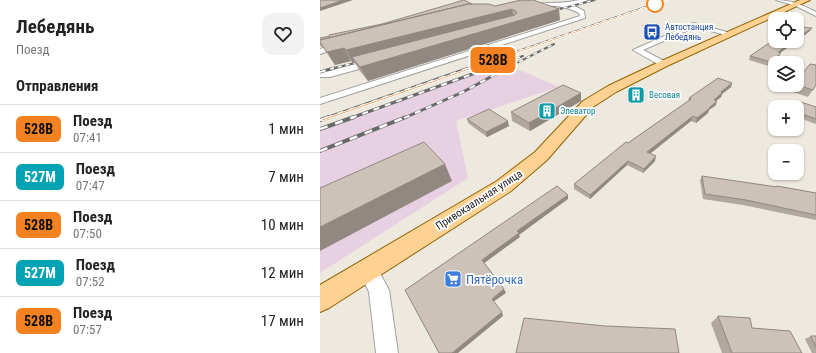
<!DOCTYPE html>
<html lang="ru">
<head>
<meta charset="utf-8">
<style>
  body { margin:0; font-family:"Roboto Condensed",sans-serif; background:#f2f2f2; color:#222; height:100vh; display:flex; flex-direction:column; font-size:15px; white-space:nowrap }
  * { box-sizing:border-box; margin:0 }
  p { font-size:13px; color:#767676 }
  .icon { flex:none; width:22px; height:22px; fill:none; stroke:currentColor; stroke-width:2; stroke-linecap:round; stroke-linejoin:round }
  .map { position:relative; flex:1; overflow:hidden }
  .details { display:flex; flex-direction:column; background:#fff; width:320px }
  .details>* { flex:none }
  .badge { padding:0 8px; border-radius:6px; font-size:14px; line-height:26px }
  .controls { position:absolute; left:448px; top:12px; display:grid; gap:8px }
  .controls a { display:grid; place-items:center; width:36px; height:36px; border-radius:8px; background:#fff; box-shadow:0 1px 3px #0004; font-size:20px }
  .map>.badge { position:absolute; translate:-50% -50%; box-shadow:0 0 0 2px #fff }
  h2 { padding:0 16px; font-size:15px; line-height:36px }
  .round { display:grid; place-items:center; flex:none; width:42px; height:42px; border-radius:12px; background:#f2f2f2 }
  .headline { display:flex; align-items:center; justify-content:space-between; height:68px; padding:0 16px }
  h1 { font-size:19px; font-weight:700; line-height:30px }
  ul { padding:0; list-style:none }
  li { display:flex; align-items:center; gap:12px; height:48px; padding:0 16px; border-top:1px solid #e0e0e0 }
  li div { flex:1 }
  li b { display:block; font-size:15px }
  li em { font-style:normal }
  li .badge { min-width:44px; font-weight:700; text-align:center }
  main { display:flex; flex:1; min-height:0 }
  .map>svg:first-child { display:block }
  .industrial { fill:#e7d0e2 }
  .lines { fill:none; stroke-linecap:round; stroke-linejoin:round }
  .minor-casing { stroke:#a2a2a2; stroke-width:2 }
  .major-casing { stroke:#916300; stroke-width:2 }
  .path { stroke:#ff715e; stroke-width:1; stroke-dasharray:1 1; stroke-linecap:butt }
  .minor { fill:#fff; fill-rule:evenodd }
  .major { fill:#ffd192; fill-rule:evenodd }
  .rail-far2-casing { stroke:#696969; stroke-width:2 }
  .rail-far1-casing { stroke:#696969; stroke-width:3 }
  .rail-casing { stroke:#696969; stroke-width:4 }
  .rail-far2 { stroke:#fff; stroke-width:1.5; stroke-dasharray:4; stroke-linecap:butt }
  .rail-far1 { stroke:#fff; stroke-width:2; stroke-dasharray:6; stroke-linecap:butt }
  .rail { stroke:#fff; stroke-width:2.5; stroke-dasharray:8; stroke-linecap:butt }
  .wall { fill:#b0a79e }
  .shaded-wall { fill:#908881 }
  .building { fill:#cdc2b8; stroke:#908881 }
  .line { fill:#f58220; stroke:#fff }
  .stop-dot { fill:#fff; stroke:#f58220; stroke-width:2 }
  .labels { text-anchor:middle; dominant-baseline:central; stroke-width:3.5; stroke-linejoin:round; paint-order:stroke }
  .far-transit-label { font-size:9px; fill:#164399; stroke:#fff; text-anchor:start }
  .far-culture-label { font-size:9px; fill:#0d838f; stroke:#fff; text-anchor:start }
  .street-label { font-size:11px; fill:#1b1b1b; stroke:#fff }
  .near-shop-label { font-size:13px; fill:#366cbe; stroke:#fff; text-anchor:start }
</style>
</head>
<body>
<main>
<section class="details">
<div class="headline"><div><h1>Лебедянь</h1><p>Поезд</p></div><a class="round"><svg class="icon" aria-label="heart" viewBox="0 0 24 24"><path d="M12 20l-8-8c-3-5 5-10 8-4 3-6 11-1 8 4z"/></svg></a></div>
<h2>Отправления</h2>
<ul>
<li><span class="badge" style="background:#f58220;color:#111">528В</span><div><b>Поезд</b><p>07:41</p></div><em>1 мин</em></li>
<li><span class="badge" style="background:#00a3b4;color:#fff">527М</span><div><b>Поезд</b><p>07:47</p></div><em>7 мин</em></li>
<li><span class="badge" style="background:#f58220;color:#111">528В</span><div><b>Поезд</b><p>07:50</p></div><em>10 мин</em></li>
<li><span class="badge" style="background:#00a3b4;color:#fff">527М</span><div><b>Поезд</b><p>07:52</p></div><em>12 мин</em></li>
<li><span class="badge" style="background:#f58220;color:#111">528В</span><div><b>Поезд</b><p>07:57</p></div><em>17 мин</em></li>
</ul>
</section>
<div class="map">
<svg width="496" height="353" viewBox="0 0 496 353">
  <rect width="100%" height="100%" fill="#ede9df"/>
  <path class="industrial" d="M181 62 239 87 136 121 148 178 0 273V129L61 109Z"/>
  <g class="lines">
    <g class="minor-casing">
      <path id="minor" d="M259 0H268L253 5 264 11 265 18 0 104V98L260 16 259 13C241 4 226 5 206 8L204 7V5C222 1 241 5 259 0Z
        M456 0C471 0 483 5 496 12V16L476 6Z
        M374 23 414 34 410 36 375 27 323 50 346 62 347 64 343 67 313 50Z
        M22 42H25V46L0 54V49Z
        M54 59 57 60 58 62 57 64 10 77H0V71H10Z
        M48 261 55 264 69 290 78 353H56L49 292 39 270 41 264Z"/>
    </g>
    <g class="major-casing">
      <path id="major" d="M480 0H490L347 66 296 92 273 107 227 160 191 191 9 308 0 312V285L177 181 215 152 263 101 288 86 339 62Z"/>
    </g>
    <path class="path" d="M322 25 326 27"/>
    <use href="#minor" class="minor"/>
    <use href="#major" class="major"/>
    <g class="rail-far2-casing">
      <path id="rail-far2" d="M228 12 275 0
        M10 69 47 60
        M146 69 346 0
        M166 69 203 56
        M185 69 234 44"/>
    </g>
    <g class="rail-far1-casing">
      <path id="rail-far1" d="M0 72 14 68
        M6 118 149 68
        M31 118 169 68
        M84 118 143 92 187 68"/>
    </g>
    <g class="rail-casing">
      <path id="rail" d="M0 120 9 117
        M0 129 34 117
        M0 151 86 117"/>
    </g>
    <use href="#rail-far2" class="rail-far2"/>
    <use href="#rail-far1" class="rail-far1"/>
    <use href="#rail" class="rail"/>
  </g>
  <path class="wall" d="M201 0 240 20 48 81 39 70 35 63H33L31 61 15 65 2 46 1 47 0 45V38L152 4 175 6Z
    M455 41H477L460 52 459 56 449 66 429 60 430 56Z
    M477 81 496 85 488 97 470 91 474 85H477Z
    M412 83 411 87 402 94 401 97 396 101V105L389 110 388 113 376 123 371 121 330 153 335 161 323 173 307 165 270 199 254 189V184L308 143 368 101 369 98Z
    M261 93V101L210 131 192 121 191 112Z
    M477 107H496V124L477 117Z
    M147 119 189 126 167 137 148 123Z
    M382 176 456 187 457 186 496 193V220L423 205 383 199 380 180Z
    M398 316 432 328 482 353H402L391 323Z
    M491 336H496V353H492L485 339Z"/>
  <path class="shaded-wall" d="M23 0H33L0 11V8Z
    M192 9 194 21 32 57 35 63H33L26 50Z
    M239 9 240 20 48 81 40 67Z
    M492 28 490 31 477 41V38Z
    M473 41H477L456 56 458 52Z
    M24 48 31 61 15 65 7 52Z
    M461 53 459 56 449 66 451 62Z
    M412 83 411 87 402 94 401 97 392 104 394 100 401 92Z
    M261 93V101L210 131 209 123Z
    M397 101 396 105 389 110 388 113 376 123 377 118Z
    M373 116 371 121 326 157 327 152Z
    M188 121 189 126 167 137 166 132Z
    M336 156 335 161 323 173 324 169Z
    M308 161 307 165 270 199V195Z
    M125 164 132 181 0 251V227Z
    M248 195V199L199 235 200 237 163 264 162 260 197 231Z
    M184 289 186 293 173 302 172 299Z
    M182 312 183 316 138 353H132Z"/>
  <path class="building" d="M0 0H23L0 8Z
    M144 0 152 4H148L0 40V38L10 36 9 35 62 24Z
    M201 0 204 1 213 0 239 9 40 67 32 57 195 15 197 12 192 9 26 50 24 48 7 52 0 42V40L148 4H169L175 6Z
    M477 27 492 28 477 38Z
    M455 39V41H473L458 52 461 53 451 62 430 56Z
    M490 64 496 65V85L493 90 477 85V81Z
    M398 78 412 83 401 92 402 93 394 100 397 101 389 108H390L377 118 373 116 327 152 336 156 324 169 308 161 270 195 254 184 306 142 308 143 371 99 369 98Z
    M243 85 261 93 209 123 191 112Z
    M481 102 496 107V119L477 112V107Z
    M169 109 188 121 166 132 147 119Z
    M104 142 125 164 0 227V188Z
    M382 176 457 187V186L496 193V215L426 200 385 194Z
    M237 186 248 195 197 231 199 233 162 260 184 289 172 299 182 312 132 353H119L85 290Z
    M398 316 430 318 432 328 470 331 482 353H412Z
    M204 318 285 326 355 329 359 353H196Z
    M491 336H496V347Z"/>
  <path class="line" d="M346 0 347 1 2 121 0 120Z"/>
  <defs>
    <g id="bus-square" transform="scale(0.9)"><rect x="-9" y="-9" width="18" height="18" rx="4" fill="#1a4fb4" stroke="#fff"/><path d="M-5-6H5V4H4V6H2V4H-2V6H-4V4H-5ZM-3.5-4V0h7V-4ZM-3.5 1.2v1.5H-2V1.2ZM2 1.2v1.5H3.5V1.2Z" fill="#fff"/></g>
    <g id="building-square" transform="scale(0.9)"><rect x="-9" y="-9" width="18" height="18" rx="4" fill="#0f9aa8" stroke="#fff"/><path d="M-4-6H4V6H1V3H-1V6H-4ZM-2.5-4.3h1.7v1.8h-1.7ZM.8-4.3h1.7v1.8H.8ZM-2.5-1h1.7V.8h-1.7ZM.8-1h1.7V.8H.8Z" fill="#fff"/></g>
    <g id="supermarket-square" transform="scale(0.9)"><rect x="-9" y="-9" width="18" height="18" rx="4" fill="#3f7fe0" stroke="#fff"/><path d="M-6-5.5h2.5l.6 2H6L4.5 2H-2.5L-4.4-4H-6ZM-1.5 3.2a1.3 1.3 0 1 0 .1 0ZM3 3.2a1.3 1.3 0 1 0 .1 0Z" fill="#fff"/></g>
  </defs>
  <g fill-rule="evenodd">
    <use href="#bus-square" x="332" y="32"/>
    <use href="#building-square" x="316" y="95"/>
    <use href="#building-square" x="227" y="111"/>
    <use href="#supermarket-square" x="133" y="279"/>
  </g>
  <circle class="stop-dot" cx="335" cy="4" r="8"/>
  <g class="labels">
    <g class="far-transit-label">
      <text x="345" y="27">Автостанция<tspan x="345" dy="10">Лебедянь</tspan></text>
    </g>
    <g class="far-culture-label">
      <text x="329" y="95">Весовая</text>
      <text x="240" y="111">Элеватор</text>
    </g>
    <g class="street-label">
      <text transform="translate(159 200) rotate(-33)">Привокзальная улица</text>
    </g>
    <g class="near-shop-label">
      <text x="146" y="279">Пятёрочка</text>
    </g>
  </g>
</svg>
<div class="controls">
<a><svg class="icon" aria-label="locate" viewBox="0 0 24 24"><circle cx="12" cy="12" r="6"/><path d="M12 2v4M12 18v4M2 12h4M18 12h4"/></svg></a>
<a><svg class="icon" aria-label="layers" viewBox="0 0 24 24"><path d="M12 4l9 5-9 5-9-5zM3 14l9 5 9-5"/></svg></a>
<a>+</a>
<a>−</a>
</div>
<b class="badge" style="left:173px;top:60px;background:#f58220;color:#111">528В</b>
</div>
</main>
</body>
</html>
